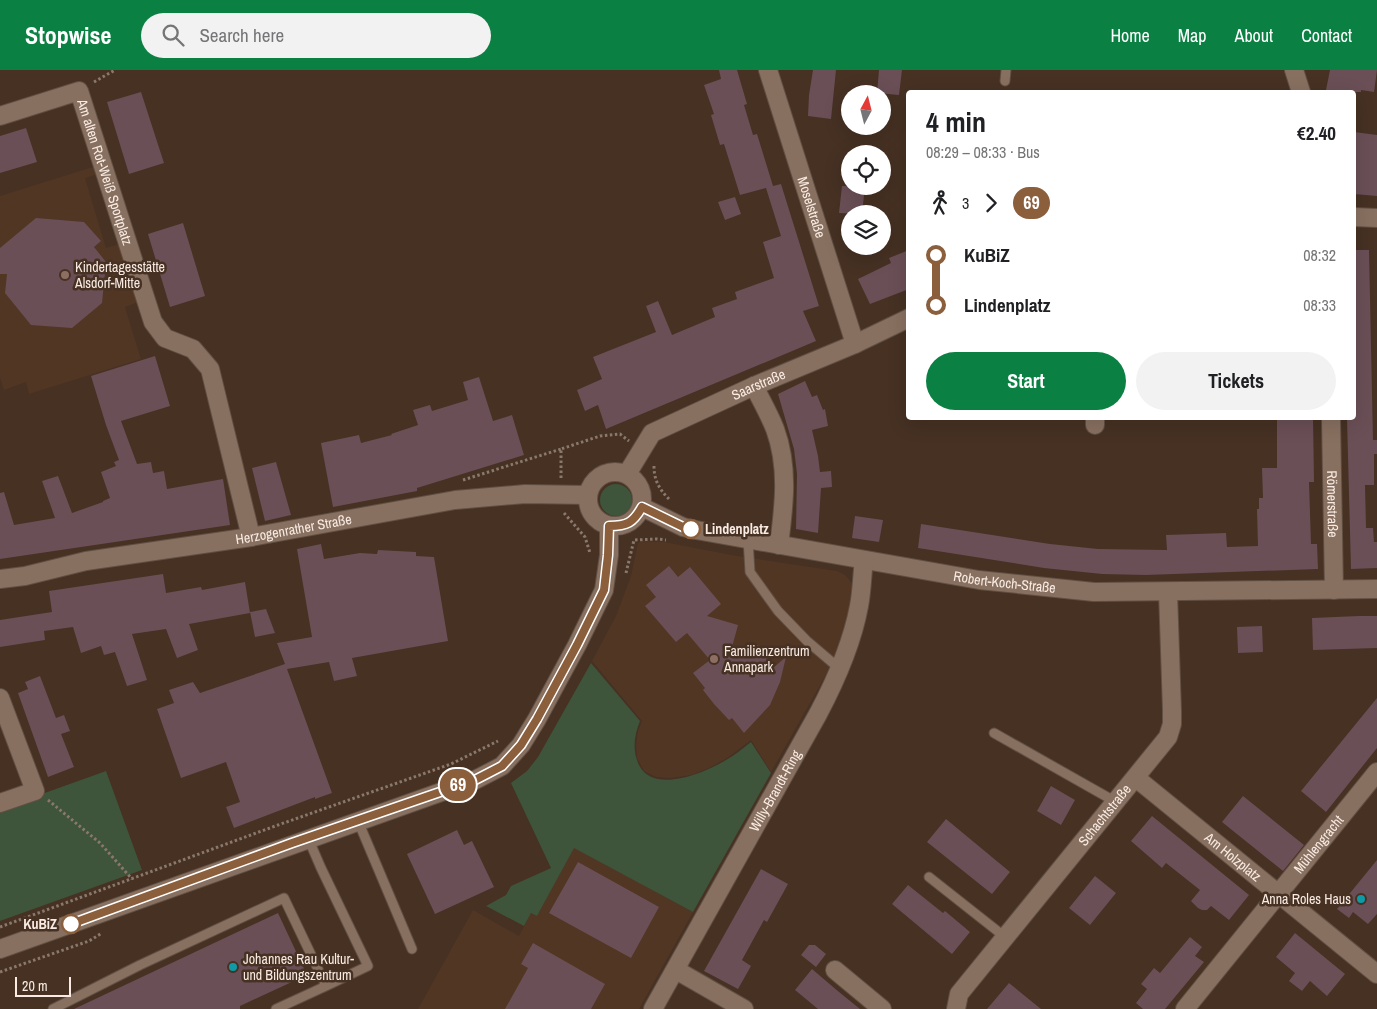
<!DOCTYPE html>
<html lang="en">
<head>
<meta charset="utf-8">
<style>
  body { margin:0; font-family:"Archivo Narrow",sans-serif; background:#f2f2f2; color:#202124; height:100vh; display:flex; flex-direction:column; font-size:19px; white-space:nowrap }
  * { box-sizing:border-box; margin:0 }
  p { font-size:16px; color:#757577 }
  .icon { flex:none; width:28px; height:28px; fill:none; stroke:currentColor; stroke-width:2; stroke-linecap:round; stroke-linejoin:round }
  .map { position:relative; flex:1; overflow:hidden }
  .side { position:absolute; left:906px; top:20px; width:450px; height:330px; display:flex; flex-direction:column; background:#fff; border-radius:5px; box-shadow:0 5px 20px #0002 }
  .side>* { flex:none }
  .badge { padding:0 10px; border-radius:16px; font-size:18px; line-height:32px }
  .needle { width:32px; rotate:7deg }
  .tools { position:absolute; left:841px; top:15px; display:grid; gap:10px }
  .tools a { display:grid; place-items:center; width:50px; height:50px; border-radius:50%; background:#fff; box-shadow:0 5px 20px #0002; font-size:25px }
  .scale { position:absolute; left:15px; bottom:12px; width:56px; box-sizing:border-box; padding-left:5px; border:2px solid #f9ebe3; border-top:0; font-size:14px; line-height:18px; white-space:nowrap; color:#f9ebe3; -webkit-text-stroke:4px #463123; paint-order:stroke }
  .map>.badge { position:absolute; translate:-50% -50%; box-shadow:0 0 0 2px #fff }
  .legs { display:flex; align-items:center; gap:8px; height:55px; padding:0 20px; font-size:16px }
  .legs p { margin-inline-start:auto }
  .head { display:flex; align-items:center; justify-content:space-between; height:85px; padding:0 20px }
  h1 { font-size:28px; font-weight:800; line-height:38px }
  .primary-button { display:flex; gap:10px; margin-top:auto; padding:10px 20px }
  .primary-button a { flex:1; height:58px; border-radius:30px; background:#0b8043; color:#fff; font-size:20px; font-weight:800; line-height:58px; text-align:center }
  .primary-button a+a { background:#f2f2f2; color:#202124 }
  ul { padding:0 20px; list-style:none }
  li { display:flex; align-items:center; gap:18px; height:50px; font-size:19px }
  li i { display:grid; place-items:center; width:8px; height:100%; margin:0 6px; background:currentColor }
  li i::after { content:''; width:12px; height:12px; margin:-6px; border:4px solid; border-radius:50%; background:#fff }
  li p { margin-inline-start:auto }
  li:first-child i { background:linear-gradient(#0000 50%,currentColor 0) }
  li:last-child i { background:linear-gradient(currentColor 50%,#0000 0) }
  header { display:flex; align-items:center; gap:30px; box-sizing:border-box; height:70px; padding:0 25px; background:#0b8043; color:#fff }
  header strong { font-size:24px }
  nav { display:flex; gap:28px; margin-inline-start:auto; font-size:18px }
  .search { width:350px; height:45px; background:#f2f2f2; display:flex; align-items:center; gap:12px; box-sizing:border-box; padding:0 18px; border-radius:28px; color:#757577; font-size:19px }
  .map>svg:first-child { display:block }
  .built { fill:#513624 }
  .green { fill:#3e543b }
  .building { fill:#6a4f56 }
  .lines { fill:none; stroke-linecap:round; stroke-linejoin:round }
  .lane-casing { stroke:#614f43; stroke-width:11 }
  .street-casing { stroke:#614f43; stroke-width:20 }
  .path { stroke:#8a786c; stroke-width:3; stroke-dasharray:2.5 2.5; stroke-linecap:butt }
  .lane { stroke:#887060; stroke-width:9 }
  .street { stroke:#887060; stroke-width:18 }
  .line-1-casing { stroke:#fff; stroke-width:11 }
  .line-1 { stroke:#8b5e3c; stroke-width:8 }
  .education-dot { fill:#8d6e63; stroke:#463123; stroke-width:2 }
  .stop-1-dot { fill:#fff; stroke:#8b5e3c; stroke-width:2.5 }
  .culture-dot { fill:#0f9aa8; stroke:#463123; stroke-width:2 }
  .labels { text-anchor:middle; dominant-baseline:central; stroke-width:5; stroke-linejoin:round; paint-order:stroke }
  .street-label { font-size:14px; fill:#f9ebe3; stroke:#463123 }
  .poi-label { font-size:14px; fill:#f9ebe3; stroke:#463123; text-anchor:start }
  .stop-label { font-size:14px; font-weight:bold; fill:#f9ebe3; stroke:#463123; text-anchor:start }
</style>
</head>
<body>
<header>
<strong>Stopwise</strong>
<div class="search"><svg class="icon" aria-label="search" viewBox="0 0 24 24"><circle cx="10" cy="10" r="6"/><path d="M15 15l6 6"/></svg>Search here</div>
<nav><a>Home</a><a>Map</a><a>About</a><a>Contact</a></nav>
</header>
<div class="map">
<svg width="1377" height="939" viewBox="0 0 1377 939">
  <rect width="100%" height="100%" fill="#463123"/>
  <path class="built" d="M96 96 98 104 85 108 106 178 120 174 138 232 125 237 141 289 29 324 26 312 4 320 0 308V126Z
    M643 471 664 472 737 486 837 501 845 505 852 513 847 553 836 587 771 702 751 670 727 688 709 698 692 705 670 708 656 707 644 701 637 688 636 674 638 661 642 651 592 591 616 546 631 506 638 473Z
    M574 777 693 842 639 939H418L473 840 519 866 531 843 537 846Z"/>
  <path class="green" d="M600 430a16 16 0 1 1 32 0a16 16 0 1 1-32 0Z
    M591 593 640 651C634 666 632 680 639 695 654 725 706 702 726 690 735 685 743 678 751 672L771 703 693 842 574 778 537 846 531 843 524 856 486 836 506 825 511 816 551 798 511 713 527 701 538 687Z
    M106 701 142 800 0 851V739Z"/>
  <path class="building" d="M719 0H737L747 34 744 35 753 65 757 64 773 116 781 114 819 236 803 241 816 271 606 359 598 335 585 341 577 320 602 309 593 287 656 262 646 236 658 231 672 265 715 247 712 238 737 229 735 222 774 208 763 172 781 166 766 118 740 125 724 74 720 75 711 45 714 44 704 15 721 9Z
    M813 0H836L831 49 808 46 809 25Z
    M879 0H902L899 25 877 23Z
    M1330 0H1377L1374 22 1361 20V22H1341L1326 20Z
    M141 22 164 93 129 104 107 32Z
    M26 58 37 92 0 103V66Z
    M1354 62 1377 65V126L1354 124Z
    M842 116H865L862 144 839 143Z
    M735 127 741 144 725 150 718 132Z
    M36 148 84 152 101 171 94 177 106 192 102 233 72 258 31 255 5 223 7 204H0V178Z
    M183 153 205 226 170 237 148 164Z
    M909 180V219L870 234 858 209 891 193 889 188Z
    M1354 180H1369L1373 370H1377V384H1374V415H1365L1366 458H1373L1374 472H1377V498L1351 499 1347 348H1354Z
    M155 286 170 336 121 351 137 394 151 392 153 403 164 401 167 419 223 409 230 455 0 489V423L4 422 14 455 55 448 42 411 58 406 72 443 103 432V431L110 428 101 402 116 396 114 392 119 390 106 355 91 306Z
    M479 307 493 351 512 345 524 385 417 418V421L333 437 321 373 359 365 361 373 392 365 391 364 418 355 413 340 430 335 432 341 468 330 463 312Z
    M805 311 812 327 817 325 823 340 825 339 828 356 812 360 818 386 820 402 831 401 832 417 821 418 818 463 796 459 797 404 794 379 778 324Z
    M1277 348H1313L1314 412H1309L1311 474H1317L1318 499 1146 505 1102 504 1044 498 918 478 921 454 1050 474 1098 479 1167 480 1166 465 1226 463 1227 477 1258 476 1257 439H1259V428H1263L1262 398H1277Z
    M276 392 291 445 265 451 252 398Z
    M855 446 883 450 879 472 852 468Z
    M321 474 324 489 360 483 377 484 378 480 416 482V486L434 487 448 571 352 588 357 606 334 611 329 592 287 599 332 723 315 729V727L234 758 226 737 240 732 226 692 181 708 157 639 174 633 169 620 193 612 200 623 285 594 277 573 312 567 297 479Z
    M669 496 678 507 690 497 721 534 707 546 738 555 732 577 756 575 770 578 767 603 786 587 780 612 770 635 744 663 732 648 729 650 714 634 703 620 705 618 693 603 710 590 687 563 676 572 645 536 656 527 646 515Z
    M163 504 166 523 201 517 202 520 245 512 250 543 189 554 198 580 177 588 166 559 132 564 147 610 127 616 115 582 104 585 101 576 81 583 73 557 44 561 45 570 0 577V550L52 542 49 521Z
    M266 539 275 563 255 567 250 542Z
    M1359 546H1377V578L1313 580 1312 548Z
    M1262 556 1263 582 1238 583 1237 557Z
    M40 606 56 648 64 645 70 661 61 664 74 697 48 707 18 623 28 619 25 612Z
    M1377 628V678L1326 742 1301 721Z
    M1051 716 1075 730 1061 755 1037 741Z
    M1243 726 1304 775 1283 801 1222 752Z
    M1152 746 1249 825 1229 850 1211 836 1207 840H1202L1198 838 1191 831 1200 820 1166 793 1162 798 1131 771Z
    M946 749 1010 802 992 824 927 772Z
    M457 760 464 775 472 771 494 817 435 844 407 784Z
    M1377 790V844L1368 854 1353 842 1349 848 1337 839Z
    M578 792 659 837 631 888 549 843Z
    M761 799 788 814 767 852 764 850 742 890 751 896 738 919 704 901Z
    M1095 806 1116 823 1090 855 1069 838Z
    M908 815 943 843 945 841 970 862 952 884 892 834Z
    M278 843 307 905 240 936V939H74Z
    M1295 863 1345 904 1327 926 1310 911 1302 921 1289 911 1295 903 1276 887Z
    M1190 867 1202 877 1195 886 1204 892 1165 939H1143L1136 933 1147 919 1141 914 1154 898 1160 903Z
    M533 873 605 914 591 939H505L528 898 521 894Z
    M809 875H815L826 884 816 897 801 885Z
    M812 899 839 922 860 939H818L795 920Z
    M1009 913 1041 939H987Z"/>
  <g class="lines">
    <g class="lane-casing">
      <path id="lane" d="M1005 11 1006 0
        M748 469 750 502 778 541 807 571 840 599
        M994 663 1116 732
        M358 751 412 879
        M308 768 321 798 368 896 326 916
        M929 807 1005 867
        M53 939 140 895 284 828 326 916 276 939"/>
    </g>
    <g class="street-casing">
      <g id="street">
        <path id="s1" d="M768 0 855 274"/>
        <path d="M1294 0 1301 22"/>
        <path id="s2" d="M0 46 79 21 153 252 165 268 193 279 210 299 251 467"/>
        <path d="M1354 147 1377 148"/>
        <path d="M754 316C761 330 769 344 775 359 789 397 784 436 779 475"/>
        <path d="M1095 348V355"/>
        <path id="s3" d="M1331 348 1334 520"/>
        <circle cx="615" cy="429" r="27"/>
        <path id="s4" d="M627 404 652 363 754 316 855 274 909 248"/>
        <path id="s5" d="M642 437 683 457 696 460 979 510 1094 522 1377 519"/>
        <path id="s6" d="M0 509 25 506 86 491 251 467 455 430 525 424 588 425"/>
        <path d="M0 628 35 721 0 733"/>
        <path id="s7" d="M1136 708 1377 904"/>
        <path d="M0 879 475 710 502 696 521 675 537 649 577 575 604 520 609 485V456"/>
        <path d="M676 900 744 939"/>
        <path d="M835 900 882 939"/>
        <path id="s8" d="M653 939 818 644C836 610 852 574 859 536 862 521 862 505 864 490"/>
        <path id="s9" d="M956 939 959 924 1168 667 1172 654V641L1168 522"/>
        <path id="s10" d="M1185 939 1377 702"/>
      </g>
    </g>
    <path class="path" d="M94 12 115 0
      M654 396C654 410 659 419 669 429
      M561 408V379L600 366 620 364 629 371
      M463 410 561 379
      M564 443 585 467 590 483
      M626 503 634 470 657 469 666 470
      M48 730 100 773 132 809
      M0 857 278 755 451 694 498 671
      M0 902 89 871 102 863"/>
    <use href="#lane" class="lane"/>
    <use href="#street" class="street"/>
  </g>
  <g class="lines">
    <g class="line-1-casing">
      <path id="line-1" d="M71 854 292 773 475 710 502 696 521 675 537 649 577 575 604 520 608 485 609 456C627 456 633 453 642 437L683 457 691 459"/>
    </g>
    <use href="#line-1" class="line-1"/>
  </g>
  <g class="education-dot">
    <circle cx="65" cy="205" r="5"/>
    <circle cx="714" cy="589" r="5"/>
  </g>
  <g class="stop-1-dot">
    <circle cx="691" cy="459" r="9"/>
    <circle cx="71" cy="854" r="9"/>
  </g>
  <g class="culture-dot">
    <circle cx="1361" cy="829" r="5"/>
    <circle cx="233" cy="897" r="5"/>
  </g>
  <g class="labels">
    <g class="street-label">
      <text stroke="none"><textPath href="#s2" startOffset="168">Am alten Rot-Weiß Sportplatz</textPath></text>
      <text stroke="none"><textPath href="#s1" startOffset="144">Moselstraße</textPath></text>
      <text stroke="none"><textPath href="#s4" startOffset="165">Saarstraße</textPath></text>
      <text stroke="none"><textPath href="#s3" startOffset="86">Römerstraße</textPath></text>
      <text stroke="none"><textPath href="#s6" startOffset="298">Herzogenrather Straße</textPath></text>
      <text stroke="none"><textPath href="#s5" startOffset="372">Robert-Koch-Straße</textPath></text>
      <text stroke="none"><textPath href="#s8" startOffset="250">Willy-Brandt-Ring</textPath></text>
      <text stroke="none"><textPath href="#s9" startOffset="246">Schachtstraße</textPath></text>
      <text stroke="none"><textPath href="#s10" startOffset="212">Mühlengracht</textPath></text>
      <text stroke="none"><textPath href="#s7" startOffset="125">Am Holzplatz</textPath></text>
    </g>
    <g class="poi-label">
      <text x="75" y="197">Kindertagesstätte<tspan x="75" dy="16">Alsdorf-Mitte</tspan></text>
      <text x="724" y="581">Familienzentrum<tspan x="724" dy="16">Annapark</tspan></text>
      <text x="1351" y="829" text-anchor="end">Anna Roles Haus</text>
      <text x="243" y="889">Johannes Rau Kultur-<tspan x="243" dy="16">und Bildungszentrum</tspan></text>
    </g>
    <g class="stop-label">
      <text x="705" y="459">Lindenplatz</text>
      <text x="57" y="854" text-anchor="end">KuBiZ</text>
    </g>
  </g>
</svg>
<div class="tools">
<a><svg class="needle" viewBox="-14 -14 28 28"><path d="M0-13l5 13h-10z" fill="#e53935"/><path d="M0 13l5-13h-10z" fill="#757577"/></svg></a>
<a><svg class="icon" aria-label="locate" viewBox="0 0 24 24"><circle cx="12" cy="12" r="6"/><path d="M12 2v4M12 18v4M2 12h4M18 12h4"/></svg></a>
<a><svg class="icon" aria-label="layers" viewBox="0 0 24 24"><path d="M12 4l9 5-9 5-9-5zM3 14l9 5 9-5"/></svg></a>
</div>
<div class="scale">20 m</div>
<b class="badge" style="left:458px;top:715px;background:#8b5e3c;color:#fff">69</b>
<section class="side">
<div class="head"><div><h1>4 min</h1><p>08:29 – 08:33 · Bus</p></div><b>€2.40</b></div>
<div class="legs"><svg class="icon" aria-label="walk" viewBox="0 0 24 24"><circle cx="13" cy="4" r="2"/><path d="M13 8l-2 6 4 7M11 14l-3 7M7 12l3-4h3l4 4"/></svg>3<svg class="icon" aria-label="forward" viewBox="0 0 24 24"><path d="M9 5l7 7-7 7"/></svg><b class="badge" style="background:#8b5e3c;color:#fff">69</b></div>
<ul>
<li><i style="color:#8b5e3c"></i><b>KuBiZ</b><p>08:32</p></li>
<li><i style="color:#8b5e3c"></i><b>Lindenplatz</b><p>08:33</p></li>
</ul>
<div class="primary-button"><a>Start</a><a>Tickets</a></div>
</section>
</div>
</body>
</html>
